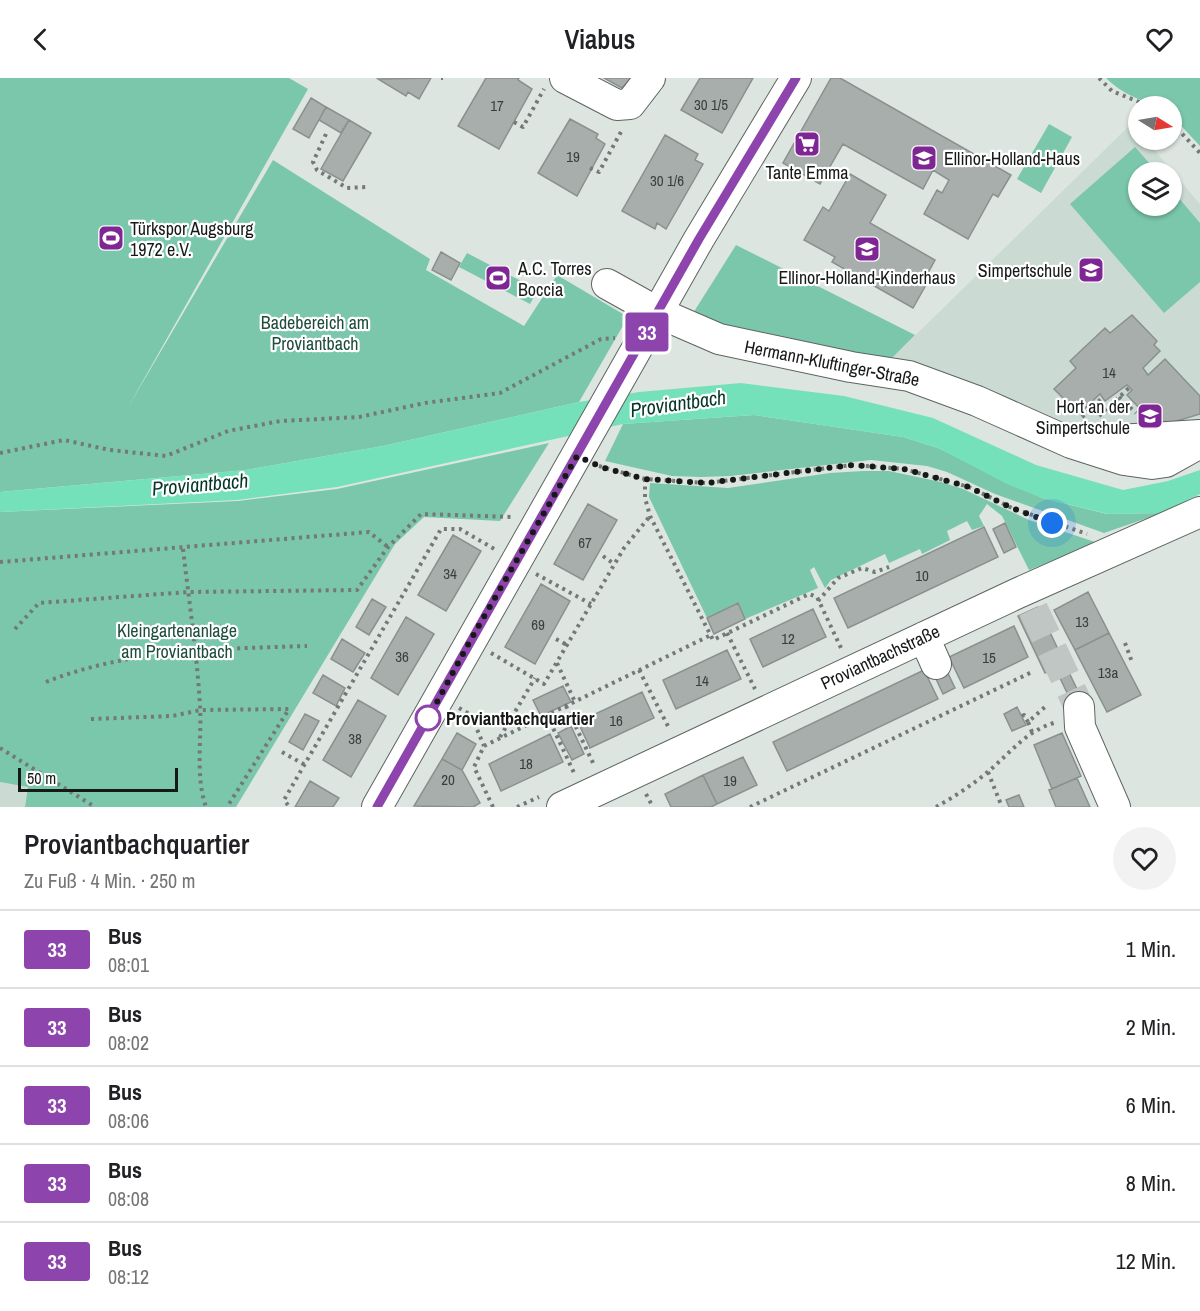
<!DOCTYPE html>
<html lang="de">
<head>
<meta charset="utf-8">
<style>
  body { margin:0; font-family:"Archivo Narrow",sans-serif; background:#f2f2f2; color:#202124; height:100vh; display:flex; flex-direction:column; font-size:22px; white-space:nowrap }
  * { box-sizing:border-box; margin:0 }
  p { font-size:20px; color:#757577 }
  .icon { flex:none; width:33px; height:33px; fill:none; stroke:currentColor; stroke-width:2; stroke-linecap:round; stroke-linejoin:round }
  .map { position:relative; height:729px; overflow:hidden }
  .panel { display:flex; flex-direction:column; background:#fff; flex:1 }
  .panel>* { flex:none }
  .badge { padding:0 12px; border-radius:4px; font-size:21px; line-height:39px }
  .needle { width:39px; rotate:101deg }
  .fabs { position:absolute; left:1128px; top:18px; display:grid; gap:12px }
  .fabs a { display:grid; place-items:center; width:54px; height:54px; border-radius:50%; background:#fff; box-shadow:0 2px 4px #0004; font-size:30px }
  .scale { position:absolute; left:18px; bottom:15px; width:160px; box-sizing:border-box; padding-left:6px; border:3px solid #171918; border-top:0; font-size:16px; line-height:21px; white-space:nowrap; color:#171918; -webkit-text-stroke:4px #fff; paint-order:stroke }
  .you { position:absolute; width:30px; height:30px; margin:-15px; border:4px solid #fff; border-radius:50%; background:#1a73e8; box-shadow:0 0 0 9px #1a73e833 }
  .map>.badge { position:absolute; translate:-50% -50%; box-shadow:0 0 0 3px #fff }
  .round { display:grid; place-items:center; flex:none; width:63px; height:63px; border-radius:32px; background:#f2f2f2 }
  .head { display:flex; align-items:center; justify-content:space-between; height:102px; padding:0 24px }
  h1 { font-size:28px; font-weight:600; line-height:45px }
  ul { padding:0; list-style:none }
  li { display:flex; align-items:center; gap:18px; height:78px; padding:0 24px; border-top:2px solid #e0e0e0 }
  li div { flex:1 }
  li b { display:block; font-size:22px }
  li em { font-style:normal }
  li .badge { min-width:66px; font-weight:700; text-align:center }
  header { display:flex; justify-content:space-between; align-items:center; height:78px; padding:0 24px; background:#fff; font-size:27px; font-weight:600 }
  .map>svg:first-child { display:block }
  .built { fill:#cbdbd4; fill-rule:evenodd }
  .green { fill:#7ac7ab }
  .water { fill:#74e1bb }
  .building { fill:#a7aeab; stroke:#89908d; stroke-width:1.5 }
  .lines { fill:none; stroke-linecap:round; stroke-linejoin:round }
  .minor-tunnel { stroke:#bfc6c3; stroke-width:30; stroke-dasharray:30 15; stroke-linecap:butt }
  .minor-casing { stroke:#5d6461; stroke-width:32 }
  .path { stroke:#747977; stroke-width:4; stroke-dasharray:3 4.5; stroke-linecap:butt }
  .minor { stroke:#fff; stroke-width:30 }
  .line-casing { stroke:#fff; stroke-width:14 }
  .line { stroke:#8e44ad; stroke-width:9 }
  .walk { stroke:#171918; stroke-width:6; stroke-dasharray:0 10.8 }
  .stop-dot { fill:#fff; stroke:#8e44ad; stroke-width:3 }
  .labels { text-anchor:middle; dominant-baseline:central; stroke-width:4.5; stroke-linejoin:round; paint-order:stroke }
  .number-label { font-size:15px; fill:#3b3e3d }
  .poi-label { font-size:18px; fill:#171918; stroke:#fff; text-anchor:start }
  .park-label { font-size:18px; fill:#1e4c3d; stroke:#fff }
  .street-label { font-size:18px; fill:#171918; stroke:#fff }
  .stop-label { font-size:18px; font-weight:bold; fill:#171918; stroke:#fff; text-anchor:start }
  .water-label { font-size:20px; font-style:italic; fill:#033628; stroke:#fff }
</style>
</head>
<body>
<header><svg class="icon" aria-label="back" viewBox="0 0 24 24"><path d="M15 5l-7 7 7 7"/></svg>Viabus<svg class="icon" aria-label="heart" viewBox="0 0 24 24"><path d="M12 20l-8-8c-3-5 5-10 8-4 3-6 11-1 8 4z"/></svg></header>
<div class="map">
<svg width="1200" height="729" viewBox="0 0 1200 729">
  <rect width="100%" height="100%" fill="#dde5e1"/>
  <path class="built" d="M1132 45 1138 52V62H1146L1200 126V365L1166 384 884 288ZM1138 94H1172V128H1138Z
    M0 704 28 708 25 729H0Z"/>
  <path class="green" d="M0 0H289L308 11 127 331 273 82 430 181 426 192 524 248 557 197 628 239 579 324 383 368 246 392 0 414Z
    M1106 0H1200V68L1172 38V28C1148 28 1122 16 1106 0Z
    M1049 46 1072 59 1041 115 1017 101Z
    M1135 69 1157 94H1138V128H1172V112L1200 145V204L1164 235 1070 126Z
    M736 167 915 257 884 288 690 240Z
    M467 175 538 212 530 226 459 189Z
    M754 337 903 359 938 370 1042 420 1107 436 1162 435 1104 455 995 416 947 394 927 388 871 382 730 398 701 399 672 398 605 383 623 346Z
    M549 365 500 443 424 439 395 466 236 729H25L28 709 0 704V434L238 423 337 411Z
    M863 393H889L941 404 963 411 1029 442 1098 465 1029 492 1002 438 987 426 979 438 984 448 972 452 967 443 947 453 950 462 922 476 920 471 889 485 885 476 831 502 825 510 814 489 810 492 818 510 745 541 737 525 707 540 649 419 650 405 728 410 830 395Z"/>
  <path class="water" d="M741 305 844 318 933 340 1036 387 1123 412 1168 403 1200 392V416L1162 435 1108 436 1042 420 1009 407 938 370 903 359 754 337 623 346 337 409 237 422 0 434V414L246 392 383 368 579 324 639 314Z"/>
  <path class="building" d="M431 0 419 21 408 14 406 18 378 1Z
    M486 0H519L518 2 532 11 499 71 458 48Z
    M604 0H631L622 10Z
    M700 0H753L722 55 681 32Z
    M831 0H840L1011 97 998 119 993 116 968 161 924 136 937 112 942 115 949 102 933 92 923 111 843 66 820 106 783 85Z
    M311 20 326 29 309 60 293 51Z
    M326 29 349 42 341 55 319 42Z
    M570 41 598 56 596 60 605 66 577 118 538 95Z
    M349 42 371 55 343 103 321 91Z
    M665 57 698 76 695 82 703 86 666 151 657 145 655 151 622 133Z
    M850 96 886 117 870 145 935 182 928 195 931 198 913 230 832 184 835 179 804 162 823 129 829 133Z
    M441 174 460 185 451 202 432 192Z
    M1132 237 1157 263 1154 267 1160 273 1143 290 1148 297 1165 281 1200 318V336L1157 349 1127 317 1132 312 1127 307 1105 323 1100 316 1079 336 1054 311 1076 290 1070 283 1105 250 1110 255Z
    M588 426 617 442 583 502 554 486Z
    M1005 445 1016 469 1004 475 993 451Z
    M984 449 998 479 848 550 834 520Z
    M453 457 481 473 446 533 418 517Z
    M541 506 570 523 535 586 505 569Z
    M1088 514 1109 555 1075 572 1054 532Z
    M372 521 386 529 369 557 356 549Z
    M738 525 745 541 714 556 707 540Z
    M1038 529 1084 626 1075 631 1055 590 1045 595 1018 538Z
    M813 531 826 559 763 589 750 561Z
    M406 539 434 556 398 617 371 600Z
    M1014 548 1028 579 964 610 949 579Z
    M1109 555 1141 617 1107 634 1075 572Z
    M342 561 365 575 353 594 331 581Z
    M727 572 741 601 676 631 663 602Z
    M942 583 955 610 943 616 930 588Z
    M924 592 938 621 787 693 773 664Z
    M323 597 345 610 336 628 313 615Z
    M563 608 571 624 541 638 533 622Z
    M642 614 654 640 590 670 578 644Z
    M358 622 386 638 351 699 323 682Z
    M1017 629 1026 647 1012 653 1004 636Z
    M305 636 319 643 303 672 289 664Z
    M571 648 584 676 572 682 558 655Z
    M457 655 476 666 462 692 442 681Z
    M1062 655 1081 698 1052 711 1034 667Z
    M550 656 563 684 501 713 489 686Z
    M743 679 757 707 717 726 703 697Z
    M442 681 462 692 480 725 473 729 414 728Z
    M703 697 717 726 711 729H671L665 716Z
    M1077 700 1090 729H1056L1049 712Z
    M310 703 339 720 333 729H295Z
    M1019 717 1024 729H1009L1006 722Z"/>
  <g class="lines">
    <path class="minor-tunnel" d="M1033 531 1079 629"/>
    <g class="minor-casing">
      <path id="minor" d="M565 0 617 27 630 26 650 0
        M607 206 659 235 719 261 851 289 909 298 977 323 1071 365 1124 382 1152 386 1166 384 1200 365
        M1086 364 1200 357
        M924 559 936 586
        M1079 629 1080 649 1115 729
        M377 729 699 161 796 0
        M562 729 1016 516 1200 434"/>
    </g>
    <path class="path" d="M441 0H443
      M1099 0 1112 13 1149 28
      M514 44 523 49 544 11
      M1172 45 1200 75
      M326 56 313 84 317 92 347 110 367 109
      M590 90 599 94 622 52
      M1119 319 1136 335
      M1099 338 1130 309
      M1082 339 1101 321
      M0 375 64 362 110 372 166 378 228 353 280 343 359 339 425 325 500 315 601 261 615 260
      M599 388 645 401 707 405 852 387 904 391 969 409 1012 430 1087 456
      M645 401V420L650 438 713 562 809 516 817 519 842 572
      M183 471C189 523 197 575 200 628 202 661 195 697 206 729
      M603 478 614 486
      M0 484 369 454 388 469
      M536 496 591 526
      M818 523 838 500 862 490 875 494 889 489
      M15 551 39 525 188 514 357 512 388 469 421 436 513 439
      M727 555 755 611
      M556 561 567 567
      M1125 565 1132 584
      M491 575 544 606 624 470 650 438
      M557 585 575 624
      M639 592 670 652
      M46 604C129 571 219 571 307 568
      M566 628 594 687
      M459 630 471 637 484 668
      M547 637 575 697
      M1022 638 1024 637 1028 644
      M91 641 172 638 201 632 289 631 227 729
      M1032 654 1028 644 1045 629
      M500 659 535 600
      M0 670 95 729
      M282 674 305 687
      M988 694 1002 729
      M646 716 653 729
      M288 727 284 722 441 451H460L496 472
      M493 729 474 689 484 668 711 557
      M517 729 539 719
      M750 729 1032 594
      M936 729C954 719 974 706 990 692 1012 673 1027 652 1057 644"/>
    <use href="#minor" class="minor"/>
  </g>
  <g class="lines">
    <g class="line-casing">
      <path id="line" d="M377 729 699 161 796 0"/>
    </g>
    <use href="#line" class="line"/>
    <path class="walk" d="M428 640 425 646 470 563 577 378 601 389 645 401 707 405 852 387 904 391 969 409 1012 430 1052 445"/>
  </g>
  <defs>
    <g id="supermarket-square" transform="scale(1.35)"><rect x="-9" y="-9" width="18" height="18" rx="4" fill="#7e2694" stroke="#fff"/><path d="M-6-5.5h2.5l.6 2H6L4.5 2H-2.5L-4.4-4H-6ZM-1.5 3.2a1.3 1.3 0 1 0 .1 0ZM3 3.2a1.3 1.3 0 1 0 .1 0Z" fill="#fff"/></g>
    <g id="school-square" transform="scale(1.35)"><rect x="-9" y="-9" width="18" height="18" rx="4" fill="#7e2694" stroke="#fff"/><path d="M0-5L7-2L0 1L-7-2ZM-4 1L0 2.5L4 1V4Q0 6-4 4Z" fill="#fff"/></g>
    <g id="stadium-square" transform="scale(1.35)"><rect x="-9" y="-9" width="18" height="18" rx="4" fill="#7e2694" stroke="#fff"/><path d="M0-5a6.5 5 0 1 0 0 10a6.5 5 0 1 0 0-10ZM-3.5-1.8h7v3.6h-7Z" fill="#fff"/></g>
  </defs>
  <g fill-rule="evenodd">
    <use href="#supermarket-square" x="807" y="66"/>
    <use href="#school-square" x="924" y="80"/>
    <use href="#stadium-square" x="111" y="160"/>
    <use href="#school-square" x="867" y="171"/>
    <use href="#school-square" x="1091" y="192"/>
    <use href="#stadium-square" x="498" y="200"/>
    <use href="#school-square" x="1150" y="338"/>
  </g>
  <circle class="stop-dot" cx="428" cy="640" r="12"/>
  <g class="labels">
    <g class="number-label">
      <text x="711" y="26">30 1/5</text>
      <text x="497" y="27">17</text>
      <text x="573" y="78">19</text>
      <text x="667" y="102">30 1/6</text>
      <text x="1109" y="294">14</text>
      <text x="585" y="464">67</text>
      <text x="450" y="495">34</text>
      <text x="922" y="497">10</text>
      <text x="1082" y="543">13</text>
      <text x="538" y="546">69</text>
      <text x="788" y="560">12</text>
      <text x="402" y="578">36</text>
      <text x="989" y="579">15</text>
      <text x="1108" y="594">13a</text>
      <text x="702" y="602">14</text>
      <text x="616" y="642">16</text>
      <text x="355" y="660">38</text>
      <text x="526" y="685">18</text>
      <text x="448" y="701">20</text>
      <text x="730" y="702">19</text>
    </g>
    <g class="poi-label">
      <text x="944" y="80">Ellinor-Holland-Haus</text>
      <text x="807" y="94" text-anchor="middle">Tante Emma</text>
      <text x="130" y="150">Türkspor Augsburg<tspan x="130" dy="21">1972 e.V.</tspan></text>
      <text x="518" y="190">A.C. Torres<tspan x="518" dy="21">Boccia</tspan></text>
      <text x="1072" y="192" text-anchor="end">Simpertschule</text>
      <text x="867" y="199" text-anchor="middle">Ellinor-Holland-Kinderhaus</text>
      <text x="1130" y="328" text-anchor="end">Hort an der<tspan x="1130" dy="21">Simpertschule</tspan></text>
    </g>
    <g class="park-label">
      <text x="315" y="244">Badebereich am<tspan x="315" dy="21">Proviantbach</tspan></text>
      <text x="177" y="552">Kleingartenanlage<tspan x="177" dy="21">am Proviantbach</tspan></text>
    </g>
    <g class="street-label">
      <text transform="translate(832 285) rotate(11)">Hermann-Kluftinger-Straße</text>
      <text transform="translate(880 579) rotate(-25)">Proviantbachstraße</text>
    </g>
    <g class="stop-label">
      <text x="446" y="640">Proviantbachquartier</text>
    </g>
    <g class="water-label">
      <text transform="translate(678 325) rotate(-8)">Proviantbach</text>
      <text transform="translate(200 406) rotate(-5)">Proviantbach</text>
    </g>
  </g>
</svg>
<div class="fabs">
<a><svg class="needle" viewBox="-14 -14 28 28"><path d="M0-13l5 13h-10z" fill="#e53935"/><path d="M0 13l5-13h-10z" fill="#757577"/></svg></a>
<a><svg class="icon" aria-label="layers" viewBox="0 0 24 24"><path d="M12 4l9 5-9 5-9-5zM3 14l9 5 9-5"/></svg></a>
</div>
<div class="scale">50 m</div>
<div class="you" style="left:1052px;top:445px"></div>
<b class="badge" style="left:647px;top:254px;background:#8e44ad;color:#fff">33</b>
</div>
<section class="panel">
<div class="head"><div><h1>Proviantbachquartier</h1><p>Zu Fuß · 4 Min. · 250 m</p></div><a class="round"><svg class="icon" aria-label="heart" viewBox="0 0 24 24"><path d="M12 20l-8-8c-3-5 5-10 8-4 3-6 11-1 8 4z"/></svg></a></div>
<ul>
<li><span class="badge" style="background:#8e44ad;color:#fff">33</span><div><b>Bus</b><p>08:01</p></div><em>1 Min.</em></li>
<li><span class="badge" style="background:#8e44ad;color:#fff">33</span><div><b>Bus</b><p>08:02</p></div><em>2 Min.</em></li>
<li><span class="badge" style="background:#8e44ad;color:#fff">33</span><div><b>Bus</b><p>08:06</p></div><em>6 Min.</em></li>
<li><span class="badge" style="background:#8e44ad;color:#fff">33</span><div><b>Bus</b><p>08:08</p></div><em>8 Min.</em></li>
<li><span class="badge" style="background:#8e44ad;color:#fff">33</span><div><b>Bus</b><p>08:12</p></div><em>12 Min.</em></li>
</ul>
</section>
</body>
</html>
